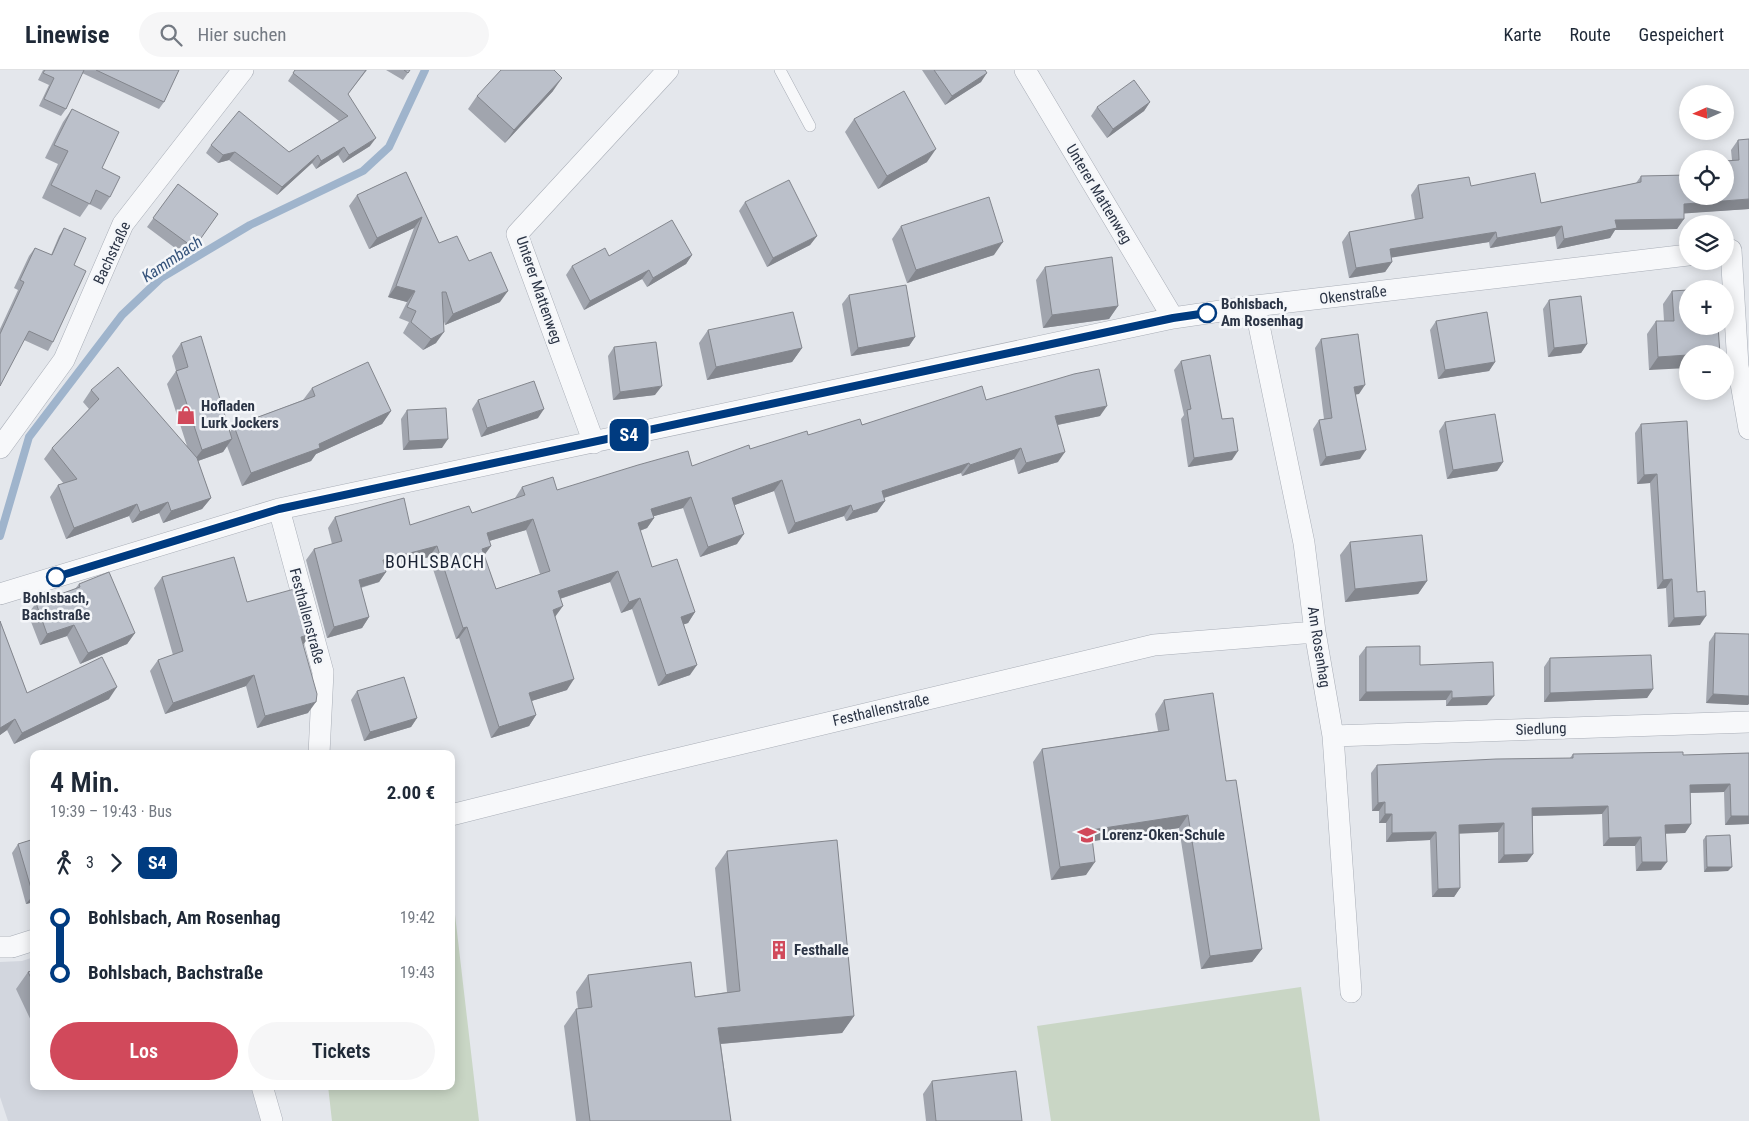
<!DOCTYPE html>
<html lang="de">
<head>
<meta charset="utf-8">
<style>
  body { margin:0; font-family:"Roboto Condensed",sans-serif; background:#f6f6f7; color:#1f2937; height:100vh; display:flex; flex-direction:column; font-size:19px; white-space:nowrap }
  * { box-sizing:border-box; margin:0 }
  p { font-size:16px; color:#747a83 }
  .icon { flex:none; width:28px; height:28px; fill:none; stroke:currentColor; stroke-width:2; stroke-linecap:round; stroke-linejoin:round }
  .map { position:relative; flex:1; overflow:hidden }
  .drawer { position:absolute; left:30px; top:680px; width:425px; height:340px; display:flex; flex-direction:column; background:#fff; border-radius:10px; box-shadow:0 2px 12px #0003 }
  .drawer>* { flex:none }
  .badge { padding:0 10px; border-radius:8px; font-size:18px; line-height:32px }
  .needle { width:32px; rotate:267deg }
  .controls { position:absolute; left:1679px; top:15px; display:grid; gap:10px }
  .controls a { display:grid; place-items:center; width:55px; height:55px; border-radius:50%; background:#fff; box-shadow:0 2px 12px #0003; font-size:25px }
  .map>.badge { position:absolute; translate:-50% -50%; box-shadow:0 0 0 2px #fff }
  .legs { display:flex; align-items:center; gap:8px; height:55px; padding:0 20px; font-size:16px }
  .legs p { margin-inline-start:auto }
  .summary { display:flex; align-items:center; justify-content:space-between; height:85px; padding:0 20px }
  h1 { font-size:28px; font-weight:600; line-height:38px }
  .primary-button { display:flex; gap:10px; margin-top:auto; padding:10px 20px }
  .primary-button a { flex:1; height:58px; border-radius:30px; background:#d1495b; color:#fff; font-size:20px; font-weight:600; line-height:58px; text-align:center }
  .primary-button a+a { background:#f6f6f7; color:#1f2937 }
  ul { padding:0 20px; list-style:none }
  li { display:flex; align-items:center; gap:18px; height:55px; font-size:19px }
  li i { display:grid; place-items:center; width:8px; height:100%; margin:0 6px; background:currentColor }
  li i::after { content:''; width:12px; height:12px; margin:-6px; border:4px solid; border-radius:50%; background:#fff }
  li p { margin-inline-start:auto }
  li:first-child i { background:linear-gradient(#0000 50%,currentColor 0) }
  li:last-child i { background:linear-gradient(currentColor 50%,#0000 0) }
  header { display:flex; align-items:center; gap:30px; box-sizing:border-box; height:70px; padding:0 25px; background:#fff; border-bottom:1px solid #e0e1e3 }
  header strong { font-size:24px }
  nav { display:flex; gap:28px; margin-inline-start:auto; font-size:18px }
  .search { width:350px; height:45px; background:#f6f6f7; display:flex; align-items:center; gap:12px; box-sizing:border-box; padding:0 18px; border-radius:28px; color:#747a83; font-size:19px }
  .map>svg:first-child { display:block }
  .built { fill:#d2d6de }
  .green { fill:#c9d6c5 }
  .lines { fill:none; stroke-linecap:round; stroke-linejoin:round }
  .stream { stroke:#9fb4cc; stroke-width:8 }
  .service-casing { stroke:#a9aeb7; stroke-width:12 }
  .minor-casing { stroke:#a9aeb7; stroke-width:22 }
  .service { stroke:#f7f8fa; stroke-width:11 }
  .minor { stroke:#f7f8fa; stroke-width:21 }
  .wall { fill:#a1a5ae; fill-rule:evenodd }
  .shaded-wall { fill:#83868d }
  .building { fill:#bbc0ca; stroke:#83868d; fill-rule:evenodd }
  .line-1-casing { stroke:#fff; stroke-width:11 }
  .line-1 { stroke:#003b80; stroke-width:8 }
  .stop-1-dot { fill:#fff; stroke:#003b80; stroke-width:2.5 }
  .labels { text-anchor:middle; dominant-baseline:central; stroke-width:5; stroke-linejoin:round; paint-order:stroke }
  .street-label { font-size:15px; fill:#2b3445; stroke:#f4f6f9 }
  .stop-label { font-size:15px; font-weight:bold; fill:#2b3445; stroke:#f4f6f9; text-anchor:start }
  .poi-label { font-size:15px; font-weight:bold; fill:#2b3445; stroke:#f4f6f9; text-anchor:start }
  .water-label { font-size:16px; font-style:italic; fill:#34527a; stroke:#f4f6f9 }
  .quarter-label { font-size:18px; letter-spacing:1px; fill:#1d2536; stroke:#f4f6f9 }
</style>
</head>
<body>
<header>
<strong>Linewise</strong>
<div class="search"><svg class="icon" aria-label="search" viewBox="0 0 24 24"><circle cx="10" cy="10" r="6"/><path d="M15 15l6 6"/></svg>Hier suchen</div>
<nav><a>Karte</a><a>Route</a><a>Gespeichert</a></nav>
</header>
<div class="map">
<svg width="1749" height="1051" viewBox="0 0 1749 1051">
  <rect width="100%" height="100%" fill="#e4e7ec"/>
  <path class="built" d="M34 887V1016H253L263 1051H8L0 1027V892L22 891Z"/>
  <path class="green" d="M451 836H454L479 1051H332L328 1016H451Z
    M1301 917 1320 1051H1051L1037 956Z"/>
  <g class="lines">
    <path class="stream" d="M0 466 29 367 122 245 161 208 250 155 363 101 389 77 425 0"/>
    <g class="service-casing">
      <path id="service" d="M780 0 810 56"/>
    </g>
    <g class="minor-casing">
      <path id="minor" d="M1025 0 1173 248
        M1731 180 1738 296 1749 359
        M1255 236 1304 473 1315 562 1333 666 1351 922
        M594 373 517 164 668 0
        M0 378 64 290 123 154 243 0
        M279 439 323 602 319 684
        M0 524 279 439 1173 248 1255 236 1688 185
        M1333 666 1749 652
        M451 745 643 697 1154 575 1315 562
        M0 877H12L34 870
        M262 1016 272 1051"/>
    </g>
    <use href="#service" class="service"/>
    <use href="#minor" class="minor"/>
  </g>
  <path class="wall" d="M43 0H179L164 32 159 39 82 3 66 39 61 46 39 36 49 15 38 10Z
    M295 0H367L348 24 370 76 343 93 338 85 316 99 312 93 277 125 229 90 218 93 206 83 211 75 289 82 339 51 288 11Z
    M386 0H410L403 10Z
    M922 0H985L981 12 945 35Z
    M553 21 505 73 468 39 477 26Z
    M1150 32 1144 41 1107 68 1091 46 1097 37Z
    M72 39 102 98 110 127 101 140 89 134 80 147 42 128 58 94 45 88 63 52Z
    M854 49 927 92 878 119 845 62Z
    M1738 70 1749 139 1684 143 1677 159 1615 160 1610 168 1557 179 1555 166 1490 178 1489 172 1391 187 1392 192 1385 202 1349 208 1342 172 1349 162 1415 150 1411 125 1418 115 1471 116 1541 133 1636 113 1641 106 1725 126 1732 90 1731 80Z
    M406 102 439 173 469 191 500 232 445 255 443 248 436 273 423 280 403 263 409 252 399 248 407 232 388 227 414 158 369 179 349 136 357 125Z
    M178 114 218 144 187 187 147 157Z
    M745 132 817 166 810 175 767 197 739 141Z
    M901 156 994 185 907 213 892 169Z
    M64 158 74 195 53 272 48 281 24 270 0 316V259L18 220 14 218 29 186 35 178 51 185 59 166Z
    M692 185 686 194 647 217 642 209 584 240 566 205 572 196Z
    M1045 197 1118 236 1109 249 1043 258 1036 210Z
    M1672 221 1720 284 1649 300 1647 264 1656 251H1664L1663 234Z
    M849 225 915 267 909 276 851 286 842 234Z
    M1549 230 1587 274 1581 283 1548 287 1543 239Z
    M1436 251 1495 292 1489 301 1438 309 1430 260Z
    M708 260 802 278 792 292 707 310 699 273Z
    M1321 269 1359 324H1356L1360 389 1320 396 1313 359 1319 350 1324 349 1315 278Z
    M181 273 230 362 234 356 303 330 312 318 391 341 382 354 316 384 311 391 242 416 227 376 223 382 198 391 211 428 202 439 163 453 159 443 132 453 129 446 66 469 50 427 58 415 64 414 44 389 52 378 89 339 83 332 91 320 187 376 167 314 176 301 172 286Z
    M614 277 655 325 613 330 608 286Z
    M1181 291 1222 349 1232 390 1188 397 1181 349 1184 345 1174 300Z
    M478 330 538 348 481 367 472 339Z
    M986 330 1100 346 1058 355V392L1018 404 1014 389 962 406 961 403 884 428 885 431 877 442 846 451 844 446 788 464 774 421 734 435 737 474 700 487 683 438 654 446V448L647 458 640 461 652 497 695 542 688 553 684 554 690 605 658 616 632 539 621 543 610 512 560 529 555 547 567 620 531 631 536 645 529 656 491 668 459 568 456 569 429 487 385 498 386 502 379 512 361 518 369 547 362 558 327 568 306 490 314 479 332 474 328 458 335 447 410 455 472 443 515 429V428L522 417 557 420 692 396 750 379 808 365ZM526 460 540 504 496 519 484 486 489 471Z
    M407 340 442 378 403 380 401 349Z
    M1445 352 1503 392 1497 401 1447 409 1439 361Z
    M1641 354 1697 522 1700 555 1668 557 1666 518 1657 519 1650 413 1637 414 1635 363Z
    M1350 472 1427 511 1418 524 1345 532 1340 485Z
    M162 507 247 532 303 575 308 643 257 658 246 616 165 644 150 601 158 590 173 585 154 518Z
    M79 514 135 563 127 574 80 594 67 566 40 575 28 544 36 533 75 519Z
    M0 551 27 623 109 629 14 674 7 660 0 665Z
    M1715 563 1748 635 1706 633 1709 572Z
    M1366 577 1420 595 1487 635 1446 636V630L1359 631V586Z
    M1550 588 1653 619 1647 628 1544 632V597Z
    M357 621 417 648 411 657 364 671 351 630Z
    M1164 630 1226 711 1262 879 1252 892 1201 899 1179 758 1092 771 1086 805 1051 810 1033 692 1042 679 1158 661 1155 644Z
    M1749 683V754L1725 755 1724 722 1690 723 1691 754 1685 763H1666L1661 800 1636 801 1635 776H1603L1602 744 1533 746V784L1527 792 1498 793V762L1459 763 1460 818 1454 827H1432L1430 770 1386 772V753H1379V741H1372L1371 703 1377 695 1570 688 1573 684 1683 685Z
    M1706 766 1728 801 1704 802 1703 770Z
    M34 769V832L26 834 12 783 18 774Z
    M727 781 854 946 842 963 721 974 731 1051H576L564 956 576 939H578L576 922 588 905 695 927 727 922 715 798Z
    M34 900V957L16 919 28 902Z
    M932 1011 1022 1051H926L923 1024Z"/>
  <path class="shaded-wall" d="M987 3 981 12 945 35 952 26Z
    M562 8 553 21 505 73 514 60Z
    M1150 32 1144 41 1107 68 1113 59Z
    M376 68 370 76 343 93 349 85Z
    M344 77 338 85 316 99 321 91Z
    M936 79 927 92 878 119 887 106Z
    M235 82 229 90 218 93 223 85Z
    M318 85 312 93 277 125 282 117Z
    M1749 129V139L1677 144 1684 134Z
    M422 147 414 158 369 179 377 168Z
    M1684 149 1677 159 1615 160 1610 168 1557 179 1564 169 1615 150Z
    M1562 156 1555 166 1490 178 1497 168Z
    M1496 162 1489 172 1383 189 1390 179Z
    M817 166 810 175 767 197 773 188Z
    M1003 172 994 185 907 213 916 200Z
    M692 185 686 194 647 217 653 208Z
    M1392 192 1385 202 1349 208 1356 198Z
    M649 200 642 209 584 240 590 231Z
    M396 216 415 221 407 232 388 227Z
    M508 221 500 232 445 255 453 244Z
    M1118 236 1109 249 1043 258 1052 245Z
    M444 262 436 273 423 280 431 269Z
    M915 267 909 276 851 286 858 278Z
    M1587 274 1581 283 1548 287 1554 278Z
    M802 278 792 292 707 310 716 297Z
    M1688 285V298L1649 300 1658 287Z
    M1495 292 1489 301 1438 309 1445 300Z
    M1365 315 1359 324 1348 326 1354 317Z
    M662 316 655 325 613 330 620 322Z
    M1107 336 1100 346 1047 357 1055 346Z
    M544 339 538 348 481 367 487 358Z
    M391 341 382 354 316 384 311 391 242 416 251 403 319 374Z
    M232 369 223 382 192 393 202 380Z
    M448 369 442 378 403 380 409 371Z
    M1021 378 1014 389 962 406 970 395Z
    M1366 380 1360 389 1320 396 1326 387Z
    M1238 381 1232 390 1188 397 1194 388Z
    M1065 382 1058 392 1018 404 1026 393Z
    M1503 392 1497 401 1447 409 1453 400Z
    M969 393 961 403 874 431 882 421Z
    M1657 404 1650 413 1637 414 1644 405Z
    M782 410 774 421 724 439 732 428Z
    M691 427 683 438 644 449 651 439Z
    M211 428 202 439 163 453 171 441Z
    M885 431 877 442 846 451 853 441Z
    M168 432 159 443 132 453 140 442Z
    M137 434 129 446 66 469 74 458Z
    M851 435 844 446 788 464 795 453Z
    M654 448 647 458 630 464 638 453Z
    M533 449 526 460 479 474 487 463Z
    M744 464 737 474 700 487 708 477Z
    M437 476 429 487 376 501 383 490Z
    M491 476 483 487 482 479Z
    M618 501 610 512 550 532 558 521Z
    M386 502 379 512 351 520 359 510Z
    M1672 509 1666 518 1657 519 1663 510Z
    M1427 511 1418 524 1345 532 1355 519Z
    M640 528 632 539 621 543 629 532Z
    M563 536 555 547 553 540Z
    M695 542 688 553 674 558 681 547Z
    M1706 546 1700 555 1668 557 1674 548Z
    M369 547 362 558 327 568 334 557Z
    M74 555 67 566 40 575 47 564Z
    M467 557 459 568 456 569 463 558Z
    M135 563 127 574 80 594 88 583Z
    M311 564 303 575 301 567Z
    M697 595 690 605 658 616 666 605Z
    M254 605 246 616 165 644 173 633Z
    M574 609 567 620 522 634 529 623Z
    M117 617 109 629 14 674 22 663Z
    M1653 619 1647 628 1544 632 1550 623Z
    M1452 621 1446 630 1359 631 1366 622Z
    M1713 624 1749 626V634L1748 635 1706 633Z
    M1494 626 1487 635 1446 636 1452 628Z
    M316 632 308 643 257 658 265 646Z
    M536 645 529 656 491 668 499 657Z
    M417 648 411 657 364 671 370 662Z
    M15 649 7 660 0 665V658Z
    M1730 714 1724 722 1684 723 1690 715Z
    M1385 732 1379 741H1372L1378 733Z
    M1608 736 1602 744 1526 746 1532 738Z
    M1385 744H1392L1386 753H1379Z
    M1188 745 1179 758 1081 773 1091 760Z
    M1731 746H1749V754L1725 755Z
    M1504 753 1498 762 1453 764 1459 755Z
    M1691 754 1685 763 1660 764 1665 755Z
    M1436 762 1430 770 1386 772 1392 763Z
    M1641 767 1635 776H1603L1609 768Z
    M1533 784 1527 792 1498 793 1504 785Z
    M1095 792 1086 805 1051 810 1060 797Z
    M1642 792H1667L1661 800 1636 801Z
    M1707 797H1732L1728 801 1704 802Z
    M1460 818 1454 827H1432L1438 819Z
    M34 824V832L26 834 33 825Z
    M1262 879 1252 892 1201 899 1210 886Z
    M854 946 842 963 707 975 718 958Z"/>
  <path class="building" d="M45 0H84L66 39 44 29 54 8 43 3Z
    M96 0H179L164 32Z
    M295 0H366L348 24 376 68 349 85 344 77 321 91 318 85 282 117 235 82 223 85 211 75 239 41 289 82 348 46 293 3Z
    M404 0H410L408 3Z
    M501 0H554L562 8 514 60 477 26Z
    M934 0H985L987 3 952 26Z
    M1134 10 1150 32 1113 59 1097 37Z
    M904 21 936 79 887 106 854 49Z
    M72 39 119 62 102 98 120 107 110 127 96 120 90 134 51 115 68 81 54 75Z
    M1749 69V129L1684 134V149L1615 150 1617 158 1564 169 1562 156 1497 168 1496 162 1390 179 1392 192 1356 198 1349 162 1423 148 1418 115 1469 107 1471 116 1535 103 1541 133 1641 112V106L1688 105V126H1725V91L1739 90 1738 70Z
    M406 102 439 173 457 166 469 191 491 182 508 221 453 244 446 222H442L444 262 431 269 411 252 416 241 407 237 415 221 396 216 422 147 377 168 357 125Z
    M789 110 817 166 773 188 745 132Z
    M178 114 218 144 194 178 153 148Z
    M989 127 1003 172 916 200 901 156Z
    M672 150 692 185 653 208 649 200 590 231 572 196 605 178 609 186Z
    M64 158 86 168 74 195 86 201 53 272 29 261 0 316V264L24 212 20 210 35 178 52 185Z
    M1112 187 1118 236 1052 245 1045 197Z
    M906 215 915 267 858 278 849 225Z
    M1688 220V256H1718L1720 284H1688V285L1658 287 1656 251H1674L1672 221Z
    M1581 226 1587 274 1554 278 1549 230Z
    M793 242 802 278 716 297 708 260Z
    M1487 242 1495 292 1445 300 1436 251Z
    M1358 264 1365 315 1354 317 1366 380 1326 387 1319 350 1332 348 1321 269Z
    M201 266 232 369 202 380 176 301 188 297 181 273Z
    M656 272 662 316 620 322 614 277Z
    M1210 285 1222 349 1233 348 1238 381 1194 388 1187 340 1191 339 1181 291Z
    M368 292 391 341 319 374 320 378 251 403 234 356 315 326 312 318Z
    M118 297 197 388 211 428 171 441 168 432 140 442 137 434 74 458 58 415 77 409 52 378 99 329 91 320Z
    M1099 299 1107 336 1055 346 1065 382 1026 393 1021 378 970 395 969 393 882 421 885 431 853 441 851 435 795 453 782 410 732 428 744 464 708 477 691 427 651 439 654 448 638 453 652 497 677 489 695 542 681 547 697 595 666 605 640 528 629 532 618 501 558 521 563 536 553 540 574 609 529 623 536 645 499 657 467 557 463 558 437 476 383 490 386 502 359 510 369 547 334 557 314 479 342 471 335 447 404 428 410 455 469 436 472 443 525 425 522 417 553 407 557 420 638 395 688 381 692 396 749 375 750 379 807 361 808 365 860 349 862 355 982 316 986 330 1074 304ZM533 449 550 501 496 519 482 479 491 476 487 463Z
    M534 311 544 339 487 358 478 330Z
    M446 338 448 369 409 371 407 340Z
    M1495 344 1503 392 1453 400 1445 352Z
    M1687 351 1697 522 1705 521 1706 546 1674 548 1672 509 1663 510 1657 404 1644 405 1641 354Z
    M1422 465 1427 511 1355 519 1350 472Z
    M234 487 247 532 298 518 311 564 301 567 317 624 316 632 265 646 254 605 173 633 158 590 183 581 162 507Z
    M109 502 135 563 88 583 74 555 47 564 36 533 80 517 79 514Z
    M0 551 27 623 102 587 117 617 22 663 15 649 0 658Z
    M1715 563 1749 564V626L1713 624Z
    M1420 576V595L1493 592 1494 626 1452 628V621L1366 622V577Z
    M1651 585 1653 619 1550 623V588Z
    M404 607 417 648 370 662 357 621Z
    M1213 623 1226 711 1236 710 1262 879 1210 886 1188 745 1091 760 1095 792 1060 797 1042 679 1169 660 1164 630Z
    M1683 682V685L1749 683V746H1731L1730 714 1690 715 1691 754 1665 755 1667 792H1642L1641 767 1609 768 1608 736 1532 738 1533 784 1504 785V753L1459 755 1460 818 1438 819 1436 762 1392 763V744H1385V732L1378 733 1377 695 1496 689 1573 688V684Z
    M1730 765 1732 797H1707L1706 766Z
    M34 769V824L33 825 18 774Z
    M837 770 854 946 718 958 731 1051H590L576 939 592 937 588 905 691 892 695 927 740 921 727 781Z
    M34 900V914L28 902Z
    M1016 1001 1022 1051H936L932 1011Z"/>
  <g class="lines">
    <g class="line-1-casing">
      <path id="line-1" d="M56 507 279 439 1173 248 1207 243"/>
    </g>
    <use href="#line-1" class="line-1"/>
  </g>
  <defs>
    <g id="shop-bare" transform="scale(1.5)"><path d="M-5-2.5h2.3a2.7 3.5 0 0 1 5.4 0H5L5.5 6h-11ZM-1.5-2.5h3a1.5 2.3 0 0 0-3 0Z" fill="#d1495b" stroke="#f4f6f9" stroke-width="2.5" paint-order="stroke"/></g>
    <g id="school-bare" transform="scale(1.5)"><path d="M0-5L7-2L0 1L-7-2ZM-4 1L0 2.5L4 1V4Q0 6-4 4Z" fill="#d1495b" stroke="#f4f6f9" stroke-width="2.5" paint-order="stroke"/></g>
    <g id="building-bare" transform="scale(1.5)"><path d="M-4-6H4V6H1V3H-1V6H-4ZM-2.5-4.3h1.7v1.8h-1.7ZM.8-4.3h1.7v1.8H.8ZM-2.5-1h1.7V.8h-1.7ZM.8-1h1.7V.8H.8Z" fill="#d1495b" stroke="#f4f6f9" stroke-width="2.5" paint-order="stroke"/></g>
  </defs>
  <g fill-rule="evenodd">
    <use href="#shop-bare" x="186" y="345"/>
    <use href="#school-bare" x="1087" y="765"/>
    <use href="#building-bare" x="779" y="880"/>
  </g>
  <g class="stop-1-dot">
    <circle cx="1207" cy="243" r="9"/>
    <circle cx="56" cy="507" r="9"/>
  </g>
  <g class="labels">
    <g class="street-label">
      <text transform="translate(1099 124) rotate(59)">Unterer Mattenweg</text>
      <text transform="translate(112 183) rotate(-65)">Bachstraße</text>
      <text transform="translate(539 220) rotate(71)">Unterer Mattenweg</text>
      <text transform="translate(1353 225) rotate(-7)">Okenstraße</text>
      <text transform="translate(307 546) rotate(75)">Festhallenstraße</text>
      <text transform="translate(1319 577) rotate(81)">Am Rosenhag</text>
      <text transform="translate(881 640) rotate(-13)">Festhallenstraße</text>
      <text transform="translate(1541 659) rotate(-2)">Siedlung</text>
    </g>
    <g class="stop-label">
      <text x="1221" y="234">Bohlsbach,<tspan x="1221" dy="17">Am Rosenhag</tspan></text>
      <text x="56" y="528" text-anchor="middle">Bohlsbach,<tspan x="56" dy="17">Bachstraße</tspan></text>
    </g>
    <g class="poi-label">
      <text x="201" y="336">Hofladen<tspan x="201" dy="17">Lurk Jockers</tspan></text>
      <text x="1102" y="765">Lorenz-Oken-Schule</text>
      <text x="794" y="880">Festhalle</text>
    </g>
    <g class="water-label">
      <text transform="translate(172 189) rotate(-34)">Kammbach</text>
    </g>
    <g class="quarter-label">
      <text x="435" y="491">BOHLSBACH</text>
    </g>
  </g>
</svg>
<div class="controls">
<a><svg class="needle" viewBox="-14 -14 28 28"><path d="M0-13l5 13h-10z" fill="#e53935"/><path d="M0 13l5-13h-10z" fill="#747a83"/></svg></a>
<a><svg class="icon" aria-label="locate" viewBox="0 0 24 24"><circle cx="12" cy="12" r="6"/><path d="M12 2v4M12 18v4M2 12h4M18 12h4"/></svg></a>
<a><svg class="icon" aria-label="layers" viewBox="0 0 24 24"><path d="M12 4l9 5-9 5-9-5zM3 14l9 5 9-5"/></svg></a>
<a>+</a>
<a>−</a>
</div>
<b class="badge" style="left:629px;top:365px;background:#003b80;color:#fff">S4</b>
<section class="drawer">
<div class="summary"><div><h1>4 Min.</h1><p>19:39 – 19:43 · Bus</p></div><b>2.00 €</b></div>
<div class="legs"><svg class="icon" aria-label="walk" viewBox="0 0 24 24"><circle cx="13" cy="4" r="2"/><path d="M13 8l-2 6 4 7M11 14l-3 7M7 12l3-4h3l4 4"/></svg>3<svg class="icon" aria-label="forward" viewBox="0 0 24 24"><path d="M9 5l7 7-7 7"/></svg><b class="badge" style="background:#003b80;color:#fff">S4</b></div>
<ul>
<li><i style="color:#003b80"></i><b>Bohlsbach, Am Rosenhag</b><p>19:42</p></li>
<li><i style="color:#003b80"></i><b>Bohlsbach, Bachstraße</b><p>19:43</p></li>
</ul>
<div class="primary-button"><a>Los</a><a>Tickets</a></div>
</section>
</div>
</body>
</html>
